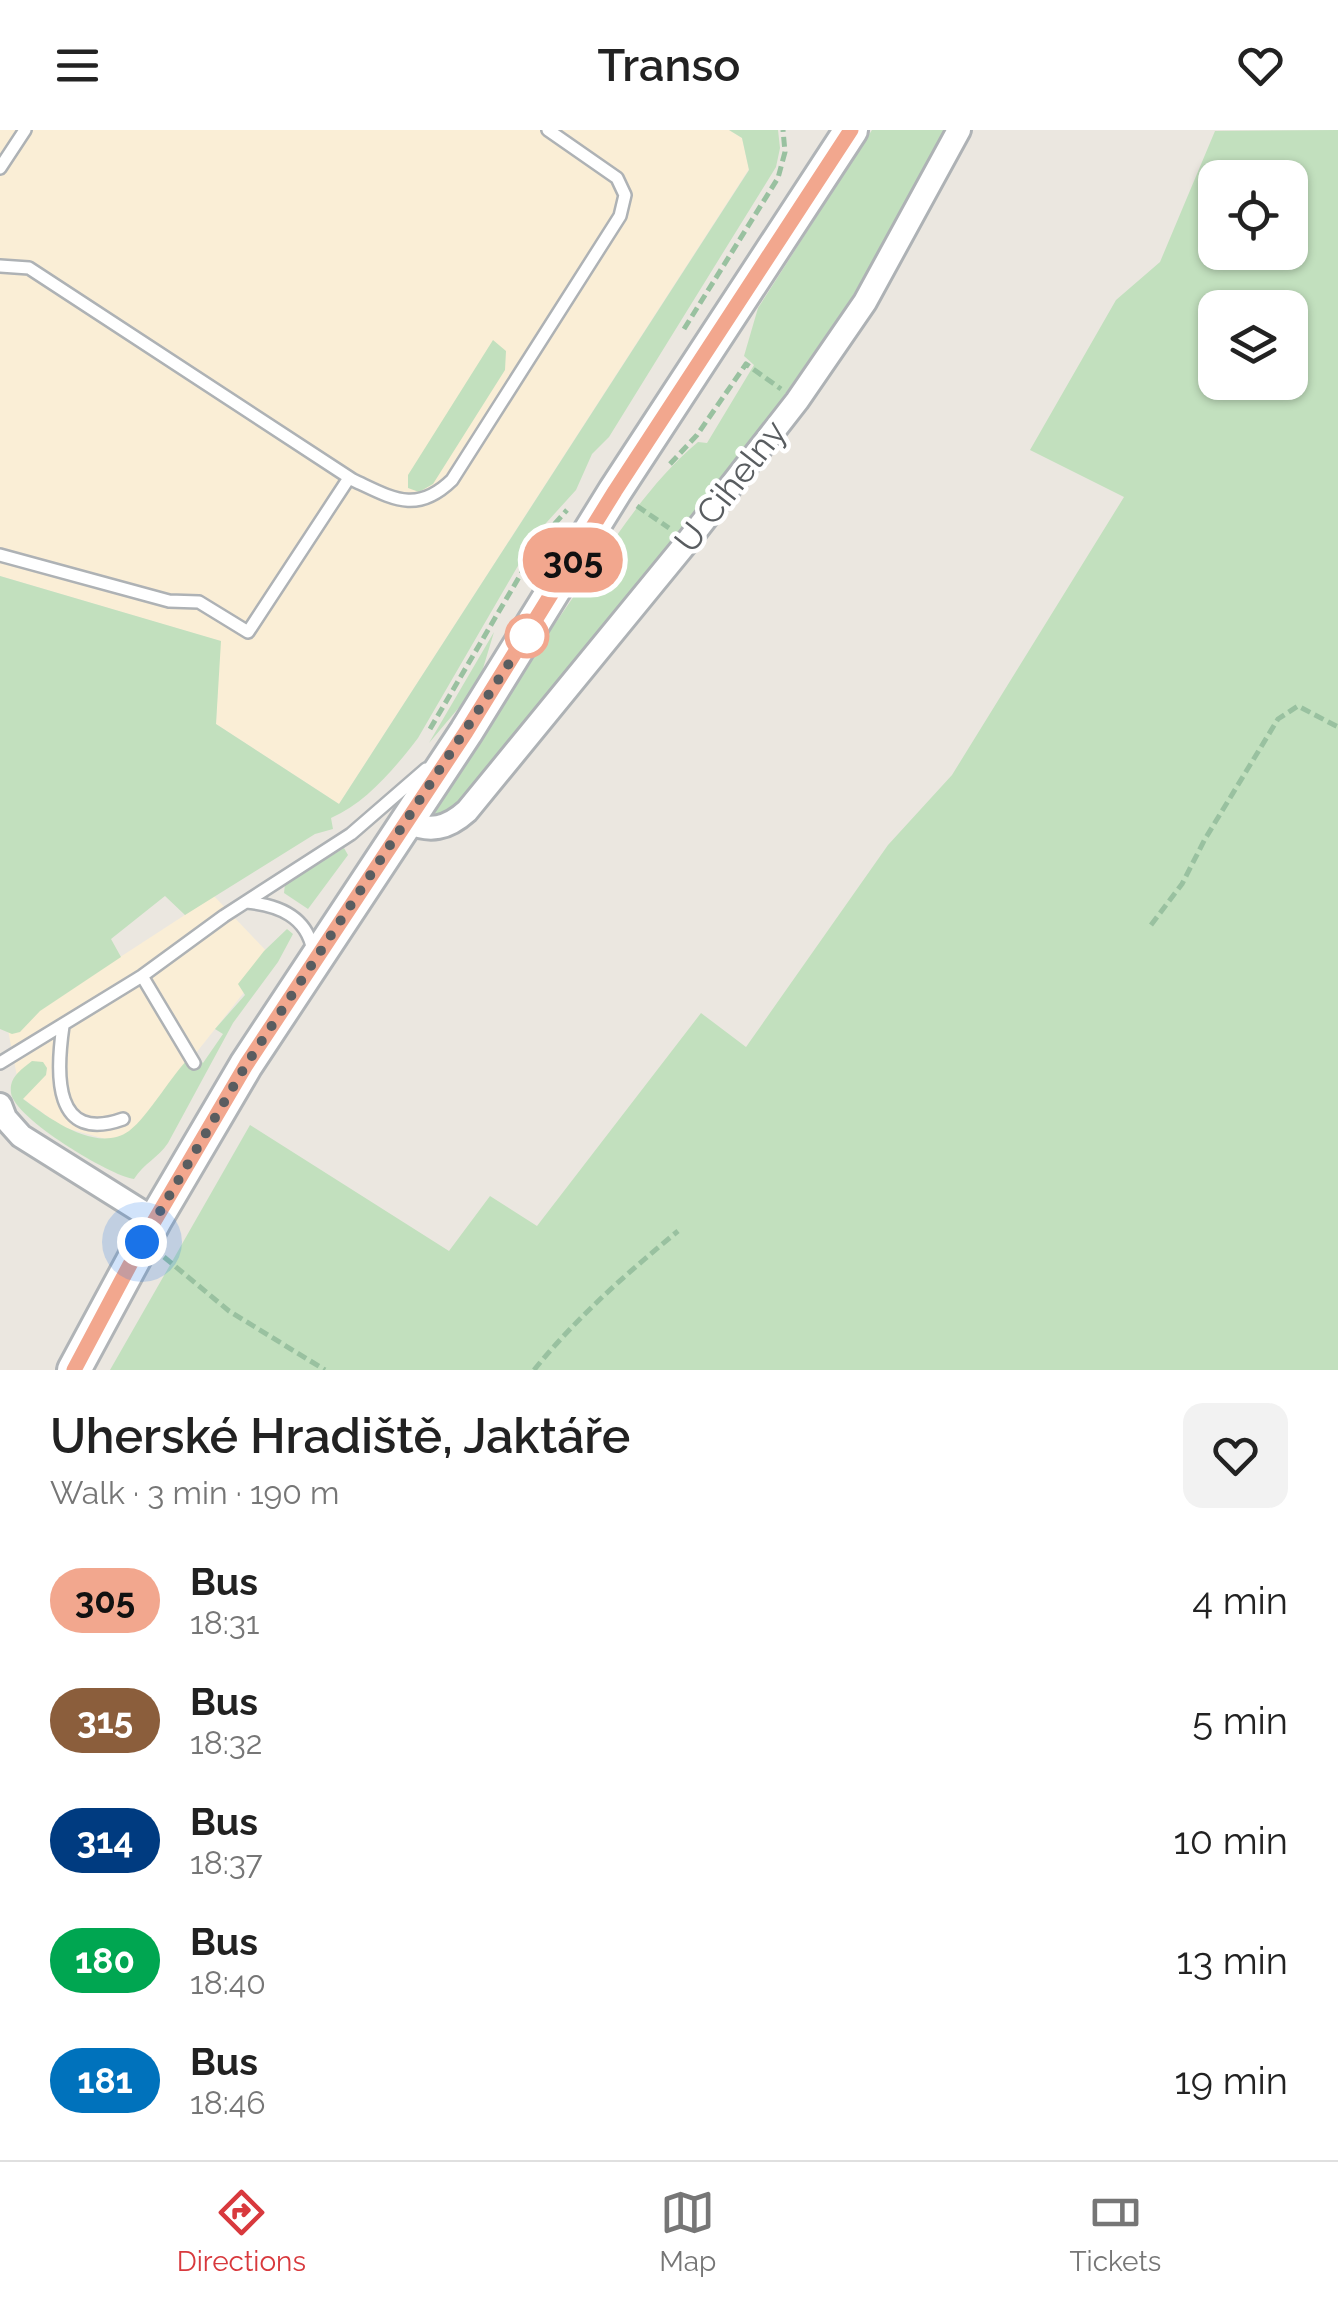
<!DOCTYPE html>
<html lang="en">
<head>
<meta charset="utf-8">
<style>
  body { margin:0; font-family:Raleway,sans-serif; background:#f2f2f2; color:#222; height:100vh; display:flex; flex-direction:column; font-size:38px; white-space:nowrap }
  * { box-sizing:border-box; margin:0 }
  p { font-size:32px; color:#767676 }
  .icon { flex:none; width:55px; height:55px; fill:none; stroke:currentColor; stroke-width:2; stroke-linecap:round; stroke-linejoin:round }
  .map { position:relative; height:1240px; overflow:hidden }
  .sheet { display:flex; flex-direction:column; background:#fff; flex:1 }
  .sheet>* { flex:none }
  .badge { padding:0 20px; border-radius:32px; font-size:35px; line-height:65px }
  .controls { position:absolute; left:1198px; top:30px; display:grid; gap:20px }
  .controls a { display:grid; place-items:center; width:110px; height:110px; border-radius:20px; background:#fff; box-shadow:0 2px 8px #0004; font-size:50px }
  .you { position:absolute; width:50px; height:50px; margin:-25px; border:8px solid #fff; border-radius:50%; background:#1a73e8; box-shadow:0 0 0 15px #1a73e833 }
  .map>.badge { position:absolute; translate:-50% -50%; box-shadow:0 0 0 5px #fff }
  .round { display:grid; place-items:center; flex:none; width:105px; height:105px; border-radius:20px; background:#f2f2f2 }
  .headline { display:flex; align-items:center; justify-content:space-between; height:170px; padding:0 50px }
  h1 { font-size:48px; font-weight:600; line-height:75px }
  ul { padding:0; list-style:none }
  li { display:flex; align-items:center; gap:30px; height:120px; padding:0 50px }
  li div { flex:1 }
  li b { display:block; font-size:38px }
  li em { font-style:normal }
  li .badge { min-width:110px; font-weight:700; text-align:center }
  header { display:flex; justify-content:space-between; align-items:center; height:130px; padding:0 50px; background:#fff; font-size:45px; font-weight:600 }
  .tab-bar { display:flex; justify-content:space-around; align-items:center; height:140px; border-top:2px solid #e0e0e0; background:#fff; font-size:28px; color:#767676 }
  .tab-bar a { display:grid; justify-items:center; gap:5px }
  .tab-bar .on { color:#d8393d }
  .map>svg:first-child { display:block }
  .commercial { fill:#faeed6 }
  .green { fill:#c2e0be; fill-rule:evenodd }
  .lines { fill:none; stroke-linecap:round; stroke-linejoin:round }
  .lane-casing { stroke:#aeb2b5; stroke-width:16 }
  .street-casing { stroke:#aeb2b5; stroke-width:28 }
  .secondary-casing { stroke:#b0b4b7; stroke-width:38 }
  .path { stroke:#99c1a0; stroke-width:5; stroke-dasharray:10 5; stroke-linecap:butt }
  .lane { stroke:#fff; stroke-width:11 }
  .street { stroke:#fff; stroke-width:22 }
  .secondary { stroke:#fff; stroke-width:32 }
  .line-casing { stroke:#fff; stroke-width:22 }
  .line { stroke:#f2a78e; stroke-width:15 }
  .walk { stroke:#595d60; stroke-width:10; stroke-dasharray:0 18 }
  .stop-dot { fill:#fff; stroke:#f2a78e; stroke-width:5 }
  .labels { text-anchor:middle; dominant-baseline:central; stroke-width:9; stroke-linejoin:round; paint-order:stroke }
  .street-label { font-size:35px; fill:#595d60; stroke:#fff }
</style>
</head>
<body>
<header><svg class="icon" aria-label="menu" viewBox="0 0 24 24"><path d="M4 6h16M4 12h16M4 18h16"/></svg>Transo<svg class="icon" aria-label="heart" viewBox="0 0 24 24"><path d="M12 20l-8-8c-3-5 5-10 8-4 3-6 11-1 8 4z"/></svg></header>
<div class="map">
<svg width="1338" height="1240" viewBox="0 0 1338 1240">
  <rect width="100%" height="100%" fill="#ebe7e0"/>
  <path class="commercial" d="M0 0H729L742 8 749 39 339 674 216 594 220 511 0 446Z
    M214 766 272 827 124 1014 62 997 21 967 8 900Z"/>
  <path class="green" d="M729 0H778L780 18 776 37 609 307 592 324 576 360 537 403 418 608C395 638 366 673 331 688L333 699 315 704 185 785 165 766 111 809 121 827 40 881 20 902 12 904 0 899V446L221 511 216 594 339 674 749 40 742 8Z
    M872 0H949L852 167 746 321 454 686 437 689 432 683C486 600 538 515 596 435 627 391 656 347 698 312L707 313 754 235 744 226 758 178Z
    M1338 0V1240H110L250 995 449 1121 490 1066 537 1096 701 883 746 917 888 715 952 645 1124 367 1030 320 1116 170 1160 132 1215 1ZM1215 48H1290V122H1215ZM1215 178H1290V252H1215Z
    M493 210 506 221 505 240 433 354 419 362 408 358V345Z
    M494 502 478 555 429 613Z
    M344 718 348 725 308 779 284 763 285 754Z
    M287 799 293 804 278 832 233 893 168 1013C158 1028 144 1033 134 1049 110 1046 14 988 11 963 9 947 21 940 32 931L43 932 47 938 46 945 23 969C49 988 96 1024 129 1001 149 986 172 943 194 923L203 933 223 904 215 899 245 865 238 854 264 821Z"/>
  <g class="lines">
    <g class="lane-casing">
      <path id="lane" d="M0 38 25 0
        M0 136 29 138 353 350C392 368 416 385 452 350L620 86 625 65 617 48 548 0
        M0 425 169 471 199 472 248 502 349 348
        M246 772C278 775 307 786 313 821
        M142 846 194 933
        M63 896C56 944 53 1014 123 989
        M0 933 142 846 224 786 351 704 426 639"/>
    </g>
    <g class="street-casing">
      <path id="street" d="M407 692C430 702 447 699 467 681L688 411 797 271 865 172 959 0
        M0 975 5 988 21 1006 155 1090"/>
    </g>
    <g class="secondary-casing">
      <path id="secondary" d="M74 1240 155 1090 246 935 466 602 615 361 851 0"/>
    </g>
    <path class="path" d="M684 199 778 48 785 22 783 0
      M670 334 697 305 746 234 781 259
      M637 376 669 398
      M430 599 542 408 567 380
      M1151 795 1182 754 1205 709 1278 589 1298 576 1338 597
      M164 1127 229 1181 325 1240
      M534 1240C577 1187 626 1144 678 1101"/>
    <use href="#lane" class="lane"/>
    <use href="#street" class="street"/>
    <use href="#secondary" class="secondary"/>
  </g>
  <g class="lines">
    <g class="line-casing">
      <path id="line" d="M74 1240 142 1112 246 935 466 602 615 361 851 0"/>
    </g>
    <use href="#line" class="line"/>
    <path class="walk" d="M142 1112 246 935 527 506"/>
  </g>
  <circle class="stop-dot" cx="527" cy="506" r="20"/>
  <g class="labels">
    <g class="street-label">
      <text transform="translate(730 356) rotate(-52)">U Cihelny</text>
    </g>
  </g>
</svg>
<div class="controls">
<a><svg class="icon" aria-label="locate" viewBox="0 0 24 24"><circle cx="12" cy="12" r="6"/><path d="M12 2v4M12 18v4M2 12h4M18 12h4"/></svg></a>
<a><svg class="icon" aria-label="layers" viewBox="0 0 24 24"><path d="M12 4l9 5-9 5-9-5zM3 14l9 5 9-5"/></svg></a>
</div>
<div class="you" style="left:142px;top:1112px"></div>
<b class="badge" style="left:573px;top:430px;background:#f2a78e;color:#111">305</b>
</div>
<section class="sheet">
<div class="headline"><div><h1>Uherské Hradiště, Jaktáře</h1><p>Walk · 3 min · 190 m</p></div><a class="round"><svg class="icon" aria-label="heart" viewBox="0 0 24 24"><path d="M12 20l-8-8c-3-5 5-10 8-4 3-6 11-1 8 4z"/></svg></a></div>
<ul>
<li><span class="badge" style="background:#f2a78e;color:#111">305</span><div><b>Bus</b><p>18:31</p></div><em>4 min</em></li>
<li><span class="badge" style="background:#8b5e3c;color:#fff">315</span><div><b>Bus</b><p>18:32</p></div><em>5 min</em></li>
<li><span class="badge" style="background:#003b80;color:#fff">314</span><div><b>Bus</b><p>18:37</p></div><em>10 min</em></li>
<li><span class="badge" style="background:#00a651;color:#fff">180</span><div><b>Bus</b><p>18:40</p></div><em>13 min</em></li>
<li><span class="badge" style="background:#0072bc;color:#fff">181</span><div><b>Bus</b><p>18:46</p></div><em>19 min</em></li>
</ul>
</section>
<nav class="tab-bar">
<a class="on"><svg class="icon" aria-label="directions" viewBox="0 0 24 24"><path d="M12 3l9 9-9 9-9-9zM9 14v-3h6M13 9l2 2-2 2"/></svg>Directions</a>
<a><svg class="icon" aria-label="map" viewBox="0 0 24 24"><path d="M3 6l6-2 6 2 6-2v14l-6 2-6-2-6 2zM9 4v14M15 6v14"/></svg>Map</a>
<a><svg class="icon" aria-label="tickets" viewBox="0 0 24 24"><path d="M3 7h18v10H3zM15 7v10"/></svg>Tickets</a>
</nav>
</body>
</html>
